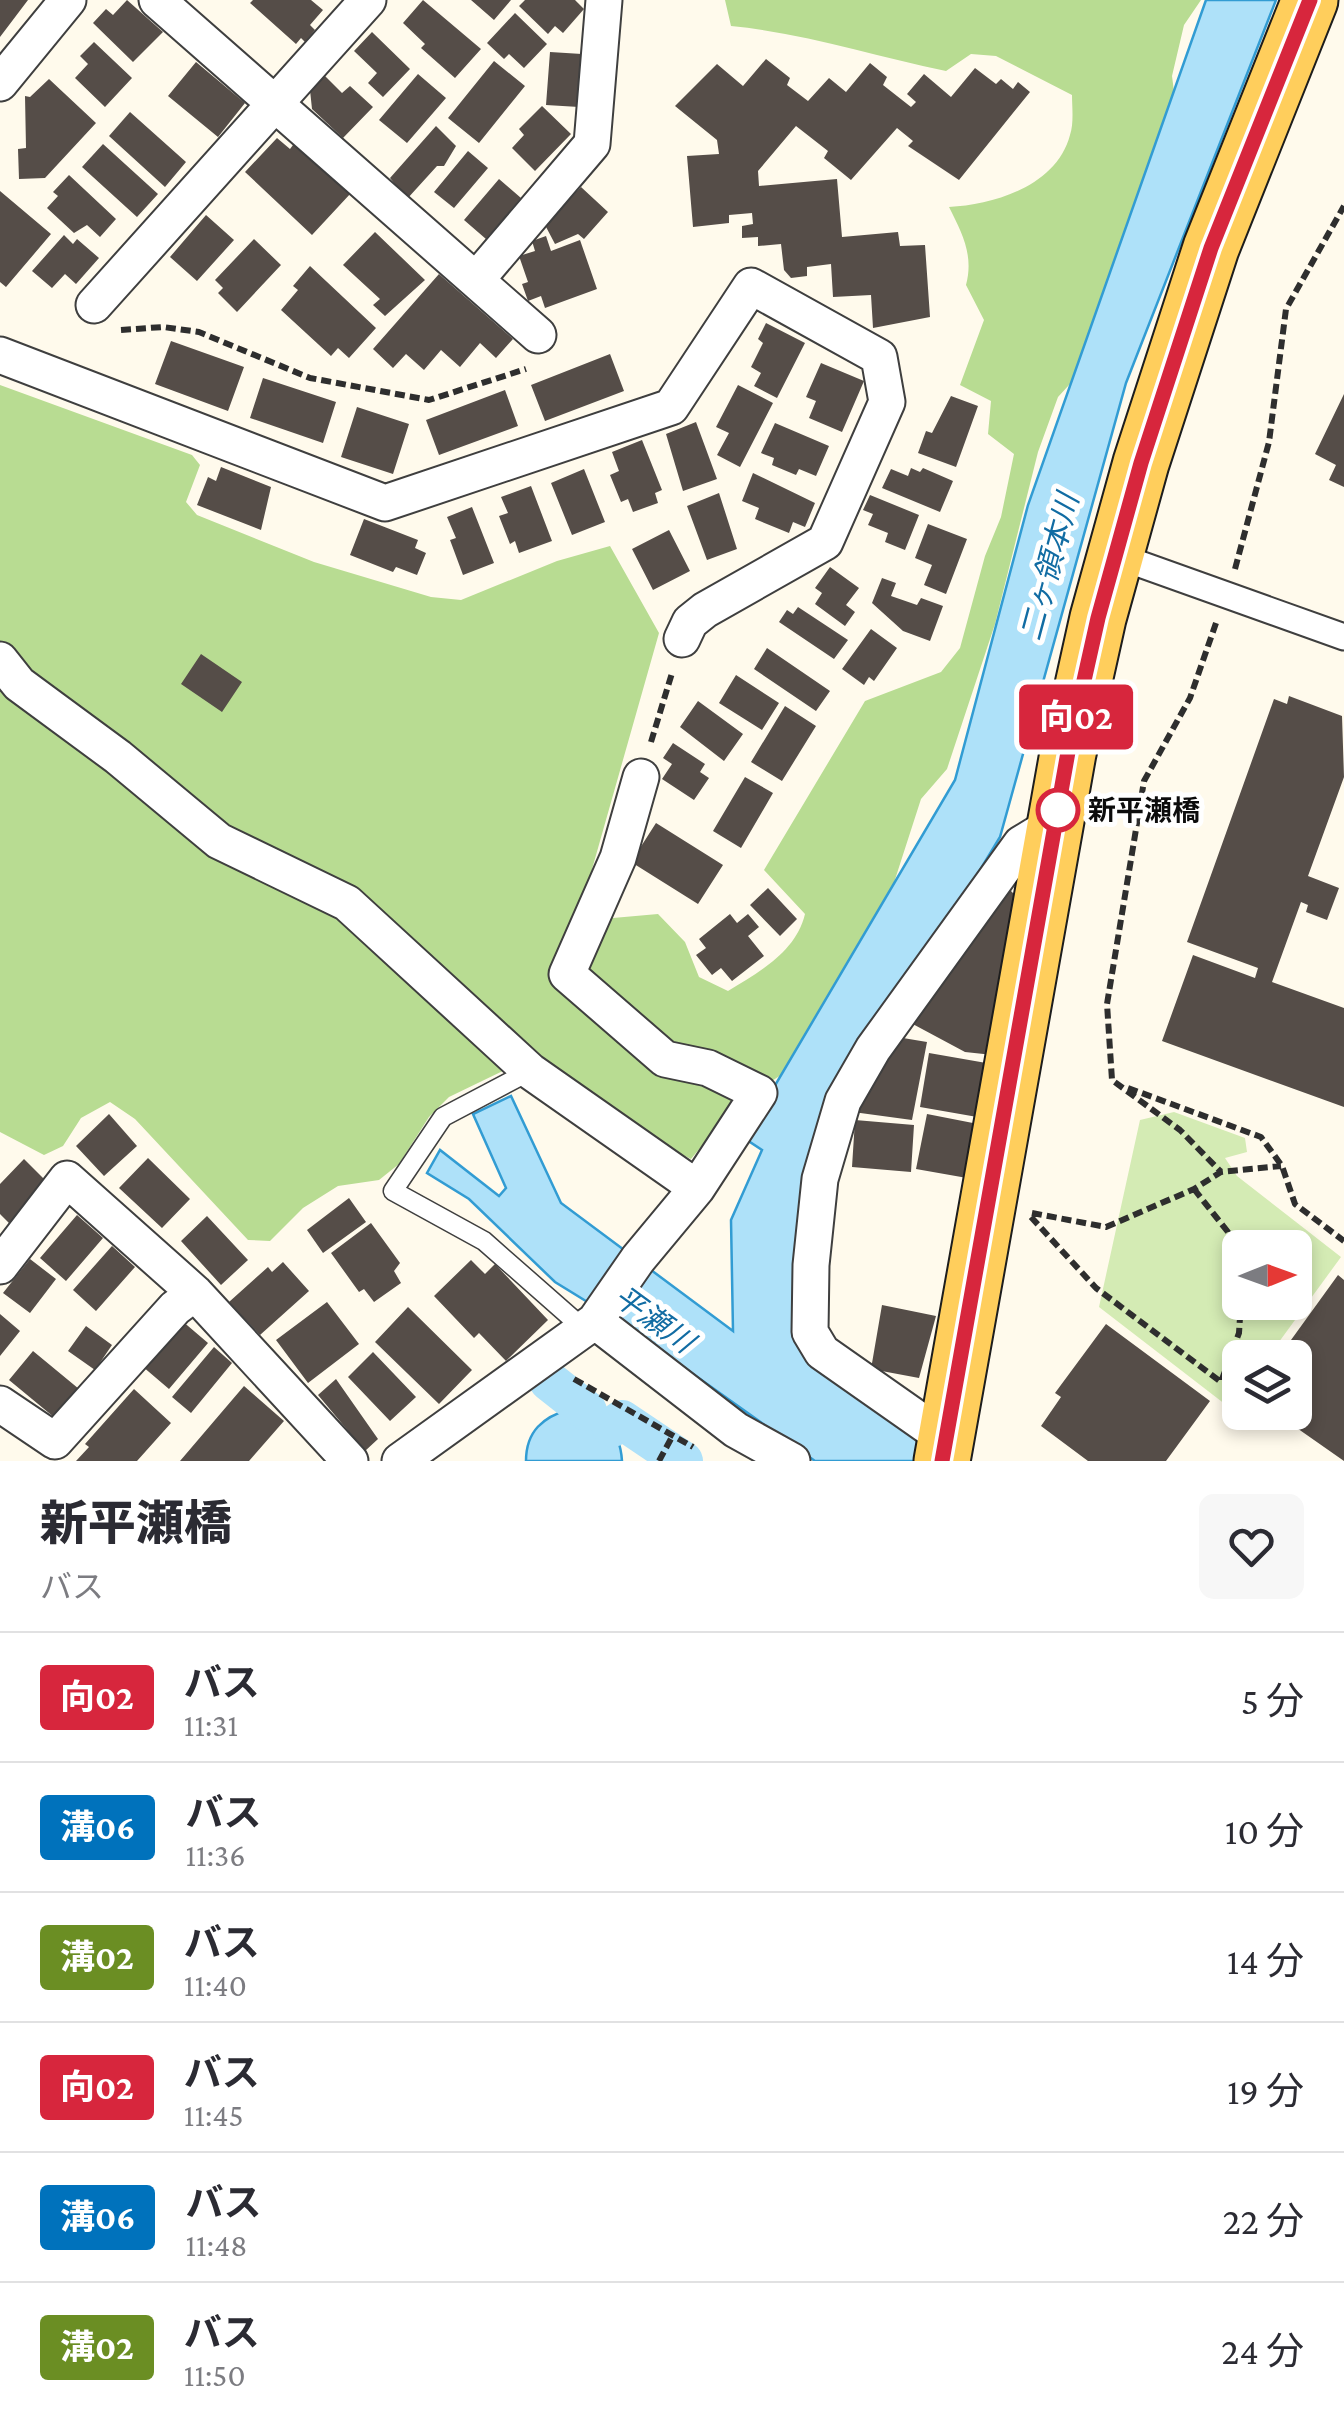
<!DOCTYPE html>
<html lang="ja">
<head>
<meta charset="utf-8">
<style>
  body { margin:0; font-family:"Crimson Pro","Noto Sans JP",serif; background:#f7f7f7; color:#2b2b33; height:100vh; display:flex; flex-direction:column; font-size:38px; white-space:nowrap }
  * { box-sizing:border-box; margin:0 }
  p { font-size:32px; color:#7c7c81 }
  .icon { flex:none; width:55px; height:55px; fill:none; stroke:currentColor; stroke-width:2; stroke-linecap:round; stroke-linejoin:round }
  .map { position:relative; height:1461px; overflow:hidden }
  .details { display:flex; flex-direction:column; background:#fff; flex:1 }
  .details>* { flex:none }
  .badge { padding:0 20px; border-radius:8px; font-size:35px; line-height:65px }
  .needle { width:65px; rotate:89deg }
  .tools { position:absolute; left:1222px; top:1230px; display:grid; gap:20px }
  .tools a { display:grid; place-items:center; width:90px; height:90px; border-radius:15px; background:#fff; box-shadow:0 5px 15px #0003; font-size:50px }
  .map>.badge { position:absolute; translate:-50% -50%; box-shadow:0 0 0 5px #fff }
  .round { display:grid; place-items:center; flex:none; width:105px; height:105px; border-radius:15px; background:#f7f7f7 }
  .headline { display:flex; align-items:center; justify-content:space-between; height:170px; padding:0 40px }
  h1 { font-size:48px; font-weight:800; line-height:75px }
  ul { padding:0; list-style:none }
  li { display:flex; align-items:center; gap:30px; height:130px; padding:0 40px; border-top:2px solid #e1e1e2 }
  li div { flex:1 }
  li b { display:block; font-size:38px }
  li em { font-style:normal }
  li .badge { min-width:110px; font-weight:700; text-align:center }
  .map>svg:first-child { display:block }
  .green { fill:#d4ebb4; fill-rule:evenodd }
  .forest { fill:#b8dc92 }
  .water { fill:#aee1f9; stroke:#329cd3; stroke-width:2.5 }
  .lines { fill:none; stroke-linecap:round; stroke-linejoin:round }
  .canal { stroke:#aee1f9; stroke-width:40 }
  .building { fill:#554d48 }
  .service-casing { stroke:#3f3f3f; stroke-width:21 }
  .pedestrian-casing { stroke:#3f3f3f; stroke-width:29 }
  .minor-casing { stroke:#3f3f3f; stroke-width:39 }
  .primary-casing { stroke:#1d1d1d; stroke-width:59 }
  .path { stroke:#2e2e2e; stroke-width:6; stroke-dasharray:10 5; stroke-linecap:butt }
  .service { stroke:#fff; stroke-width:18 }
  .pedestrian { stroke:#fff; stroke-width:25 }
  .minor { stroke:#fff; stroke-width:35 }
  .primary { stroke:#ffce5c; stroke-width:55 }
  .line-casing { stroke:#fff; stroke-width:22 }
  .line { stroke:#d7263d; stroke-width:15 }
  .stop-dot { fill:#fff; stroke:#d7263d; stroke-width:5 }
  .labels { text-anchor:middle; dominant-baseline:central; stroke-width:10; stroke-linejoin:round; paint-order:stroke }
  .stop-label { font-size:28px; font-weight:bold; fill:#0c0c0c; stroke:#fff; text-anchor:start }
  .water-label { font-size:30px; font-style:italic; fill:#116ca3; stroke:#fff }
</style>
</head>
<body>
<div class="map">
<svg width="1344" height="1461" viewBox="0 0 1344 1461">
  <rect width="100%" height="100%" fill="#fffaec"/>
  <path class="green" d="M1174 1112 1245 1138 1247 1152 1225 1158 1237 1176 1341 1257 1268 1357 1240 1358V1395L1230 1408 1099 1307 1140 1120ZM1240 1248H1295V1302H1240Z"/>
  <path class="forest" d="M725 0H1201L1184 25 1172 76 1178 123 1091 361 1058 397 1038 452 995 624 947 769 921 799 890 895 789 1070 737 1103 691 1159 663 1145 538 1054 449 1097 429 1117 399 1164 379 1180 338 1186 303 1208 270 1241 248 1240 135 1119 110 1102 81 1118 63 1146 44 1155 0 1132V385L192 455 200 465 186 502 197 515 314 562 431 597 461 600 557 561 610 546 659 633 581 908 613 918 658 914 685 942 699 977 728 991C759 972 796 952 805 914L764 870 865 701 941 672 960 648 985 556 1001 517 1014 454 988 434 991 401 960 385 984 320 966 285C974 255 962 233 949 207 995 205 1057 185 1070 135 1074 123 1072 107 1072 95L996 56 971 54 946 71C874 56 804 33 731 26Z"/>
  <path class="water" d="M1206 0H1276L1126 383 1000 837 826 1125 799 1340 961 1461H815L620 1322 555 1282 469 1199 427 1173 440 1150 499 1196 506 1188 473 1114 511 1096 561 1203 733 1331 731 1220 762 1150 744 1138 955 780 1028 505Z
    M570 1409C602 1413 620 1428 622 1461H526C526 1431 543 1417 570 1409Z"/>
  <g class="lines">
    <path class="canal" d="M549 1381 587 1411
      M612 1427 622 1420 683 1461"/>
  </g>
  <path class="building" d="M0 0H28L0 37Z
    M127 0 163 32 133 62 93 23 106 9 113 15Z
    M253 0H311L323 10 310 25 315 30 305 42 301 38 296 44 250 3Z
    M423 0 481 49 455 78 421 48 425 44 403 23Z
    M471 0H511L494 20Z
    M525 0H575L584 9 563 33 555 26 548 34 519 6Z
    M515 13 547 44 524 68 509 54 504 59 487 43Z
    M372 32 410 69 383 97 368 83 377 73 354 51Z
    M94 42 132 78 105 107 75 78 88 64 80 56Z
    M550 52 582 54 579 107 546 105Z
    M766 59 790 78 787 85 808 101 829 78 846 92 870 63 887 77 883 85 911 107 916 102 907 94 924 74 951 97 975 68 996 84 1001 79 1013 89 1018 82 1030 92 959 180 908 146 913 141 897 128 851 180 824 158 828 151 796 126 758 171 759 186 837 179 842 237 898 232 900 246 925 245 930 317 873 328 871 295 833 297 831 264 807 267V276L791 278 784 270 781 244 758 246V237L742 238V226L753 224 752 213 729 215V223L693 227 687 156 719 154 717 140 675 106 717 64 743 86Z
    M494 61 525 86 479 143 448 118Z
    M196 62 245 103 218 137 168 96Z
    M418 74 446 98 407 143 379 120Z
    M324 75 342 93 350 86 373 107 343 138 312 109 310 90Z
    M49 79 96 123 45 178 19 179 18 149 26 148 25 96 30 97Z
    M542 106 571 134 535 171 512 148 524 135 519 129Z
    M130 112 186 162 165 187 109 136Z
    M436 126 456 146 444 166H437L407 199 390 178Z
    M277 138 290 149 296 141 351 193 312 235 245 172Z
    M103 144 158 194 137 217 82 167Z
    M468 151 488 168 454 208 434 192Z
    M69 175 116 219 100 237 87 225 74 233 47 208 58 196 53 192Z
    M499 179 521 198 486 239 464 220Z
    M581 187 608 212 584 239 578 234 555 244 545 225Z
    M0 191 51 234 6 287 0 282Z
    M206 215 234 240 197 281 170 257Z
    M375 232 425 280 385 316 373 305 380 299 343 265Z
    M64 235 73 244 77 239 99 258 76 284 65 274 52 288 32 271Z
    M546 236 551 251 580 240 597 289 545 308 541 296 528 301 522 284 528 282 519 256 535 251 532 241Z
    M254 239 281 265 237 312 218 293 223 288 215 280Z
    M310 266 376 328 349 358 338 348 331 356 281 310 298 290 293 286Z
    M439 274 513 339 496 358 480 343 460 367 441 350 424 370 406 354 393 368 373 349Z
    M766 323 805 343 777 398 754 386 761 373 751 367 763 343 758 339Z
    M171 341 244 367 228 411 155 384Z
    M610 354 624 391 545 421 531 385Z
    M821 363 864 381 842 432 809 418 816 401 806 397Z
    M263 378 336 402 323 443 250 418Z
    M738 385 773 403 740 467 717 455 729 433 716 427Z
    M505 390 518 426 439 455 426 420Z
    M1344 394V487L1329 480 1336 465 1315 454Z
    M951 396 978 406 956 467 918 453 926 431 932 433Z
    M357 407 409 424 393 474 341 457Z
    M696 422 717 479 683 491 666 434Z
    M775 423 829 446 816 476 799 469 796 475 772 465 774 458 761 453Z
    M642 440 662 490 655 493 658 503 633 512 628 499 621 502 610 475 619 471 612 452Z
    M221 467 271 487 261 530 197 505 208 477 216 481Z
    M911 468 920 472 923 468 953 481 940 512 882 488 891 469 908 476Z
    M584 469 605 522 572 535 551 483Z
    M753 473 815 503 805 527 793 522 789 533 755 519 759 508 742 501Z
    M531 486 552 541 519 553 515 541 510 544 499 516 508 513 501 497Z
    M719 493 737 549 707 560 687 506Z
    M870 495 919 515 905 550 885 542 888 533 868 525 873 514 863 510Z
    M472 507 494 563 463 575 450 540 456 538 447 517Z
    M364 519 418 540 415 548 426 553 417 575 396 567 393 572 350 555Z
    M928 524 967 539 946 594 924 585 932 565 915 558Z
    M669 530 690 571 653 590 632 549Z
    M830 567 859 588 846 605 855 612 845 626 815 604 822 593 815 588Z
    M882 578 896 583 891 596 917 605 921 598 943 606 930 641 903 631 872 603Z
    M798 607 848 640 834 659 779 622 787 610 793 614Z
    M871 629 897 648 874 681 869 677 864 685 842 669Z
    M767 648 830 691 816 711 754 669Z
    M201 654 242 682 222 712 181 684Z
    M736 675 779 703 762 730 719 703Z
    M1289 696 1342 716 1344 777 1308 876 1339 888 1327 920 1306 912 1308 905 1301 902 1272 982 1344 1008V1107L1162 1041 1193 955 1255 978 1258 968 1187 942 1274 699 1287 704Z
    M698 701 743 734 724 761 680 727Z
    M785 706 816 726 782 781 751 762Z
    M673 743 705 764 700 772 709 778 694 800 662 779 672 764 663 758Z
    M745 777 773 793 741 848 713 831Z
    M656 823 723 865 698 904 631 862Z
    M1007 887 1016 896 993 1055 965 1052 909 1022Z
    M768 888 797 919 780 936 750 905Z
    M730 914 737 923 748 914 759 927 748 936 764 956 732 981 721 968 712 975 696 955 706 948 699 939Z
    M903 1038 927 1042 912 1120 853 1112Z
    M929 1053 992 1064 983 1118 920 1107Z
    M109 1114 137 1146 104 1176 76 1146Z
    M927 1114 978 1124 967 1178 916 1169Z
    M855 1120 914 1125 911 1172 852 1167Z
    M148 1158 190 1199 162 1228 119 1188Z
    M24 1159 48 1183 9 1223 0 1214V1184Z
    M349 1198 366 1222 323 1253 307 1230Z
    M77 1215 103 1238 66 1281 40 1258Z
    M207 1216 248 1260 221 1285 181 1241Z
    M371 1223 400 1263 394 1271 401 1283 374 1302 364 1289 359 1292 331 1253Z
    M112 1246 135 1267 96 1311 73 1290Z
    M30 1259 56 1279 30 1313 3 1293Z
    M471 1260 485 1274 495 1264 548 1320 506 1361 479 1333 474 1338 434 1296Z
    M283 1262 309 1291 260 1335 229 1302 268 1267 272 1272Z
    M1338 1275 1344 1280V1461L1274 1412H1295V1358H1278Z
    M327 1302 359 1344 308 1383 276 1340Z
    M882 1305 936 1316 919 1378 871 1369Z
    M408 1307 472 1370 439 1404 375 1342Z
    M0 1314 20 1331 0 1356Z
    M181 1320 208 1343 169 1389 142 1366Z
    M1106 1324 1210 1401 1166 1461H1088L1041 1426 1061 1397 1055 1393Z
    M86 1326 112 1345 95 1370 68 1351Z
    M214 1347 232 1363 191 1413 172 1397Z
    M33 1351 79 1389 55 1418 9 1380Z
    M373 1352 416 1397 390 1421 348 1377Z
    M336 1379 378 1439 365 1451 318 1395Z
    M244 1386 284 1421 249 1461H180Z
    M134 1389 171 1423 137 1461H76L89 1447 85 1444Z"/>
  <g class="lines">
    <g class="service-casing">
      <path id="service" d="M530 1071 443 1117 393 1191 484 1241 584 1329"/>
    </g>
    <g class="pedestrian-casing">
      <path id="pedestrian" d="M1137 563 1344 637"/>
    </g>
    <g class="minor-casing">
      <path id="minor" d="M157 0 538 335
        M0 83 68 0
        M476 280 592 144 604 0
        M94 305 368 0
        M0 355 385 503 671 407 751 286 879 357 887 402 825 542 705 610 690 622 682 639
        M0 660 19 684 118 757 219 841 347 903 530 1071 697 1188
        M0 1266 67 1179 195 1293 350 1461
        M595 1321 638 1259 697 1188 759 1093 708 1068 665 1059 567 974 618 858 641 777
        M0 1404 55 1441 175 1308 195 1293
        M946 1439 822 1352 810 1332 811 1265 820 1179 843 1101 873 1049 1021 844 1057 822
        M400 1461 595 1321 736 1430 792 1461"/>
    </g>
    <g class="primary-casing">
      <path id="primary" d="M942 1461 1068 753 1098 618 1141 463 1211 248 1310 0"/>
    </g>
    <path class="path" d="M121 330 163 327 199 332 310 378 429 400 526 369
      M1235 569 1269 442 1286 309 1344 206
      M1216 623 1190 698 1144 781 1107 1004 1112 1080 1180 1130 1221 1172
      M651 742 672 673
      M1128 1088 1261 1137 1282 1166 1295 1204 1344 1241
      M1194 1189 1228 1232 1240 1276
      M1032 1213 1106 1227 1194 1189 1221 1172 1281 1166
      M1031 1217 1096 1288 1221 1382 1239 1333 1241 1302
      M574 1379 693 1447
      M659 1461 673 1435"/>
    <use href="#service" class="service"/>
    <use href="#pedestrian" class="pedestrian"/>
    <use href="#minor" class="minor"/>
    <use href="#primary" class="primary"/>
  </g>
  <g class="lines">
    <g class="line-casing">
      <path id="line" d="M942 1461 1068 752 1098 618 1141 463 1211 248 1310 0"/>
    </g>
    <use href="#line" class="line"/>
  </g>
  <circle class="stop-dot" cx="1058" cy="810" r="20"/>
  <g class="labels">
    <g class="stop-label">
      <text x="1088" y="810">新平瀬橋</text>
    </g>
    <g class="water-label">
      <text transform="translate(1049 567) rotate(-75)">二ヶ領本川</text>
      <text transform="translate(654 1319) rotate(36)">平瀬川</text>
    </g>
  </g>
</svg>
<div class="tools">
<a><svg class="needle" viewBox="-14 -14 28 28"><path d="M0-13l5 13h-10z" fill="#e53935"/><path d="M0 13l5-13h-10z" fill="#7c7c81"/></svg></a>
<a><svg class="icon" aria-label="layers" viewBox="0 0 24 24"><path d="M12 4l9 5-9 5-9-5zM3 14l9 5 9-5"/></svg></a>
</div>
<b class="badge" style="left:1076px;top:717px;background:#d7263d;color:#fff">向02</b>
</div>
<section class="details">
<div class="headline"><div><h1>新平瀬橋</h1><p>バス</p></div><a class="round"><svg class="icon" aria-label="heart" viewBox="0 0 24 24"><path d="M12 20l-8-8c-3-5 5-10 8-4 3-6 11-1 8 4z"/></svg></a></div>
<ul>
<li><span class="badge" style="background:#d7263d;color:#fff">向02</span><div><b>バス</b><p>11:31</p></div><em>5 分</em></li>
<li><span class="badge" style="background:#0072bc;color:#fff">溝06</span><div><b>バス</b><p>11:36</p></div><em>10 分</em></li>
<li><span class="badge" style="background:#6b8e23;color:#fff">溝02</span><div><b>バス</b><p>11:40</p></div><em>14 分</em></li>
<li><span class="badge" style="background:#d7263d;color:#fff">向02</span><div><b>バス</b><p>11:45</p></div><em>19 分</em></li>
<li><span class="badge" style="background:#0072bc;color:#fff">溝06</span><div><b>バス</b><p>11:48</p></div><em>22 分</em></li>
<li><span class="badge" style="background:#6b8e23;color:#fff">溝02</span><div><b>バス</b><p>11:50</p></div><em>24 分</em></li>
</ul>
</section>
</body>
</html>
